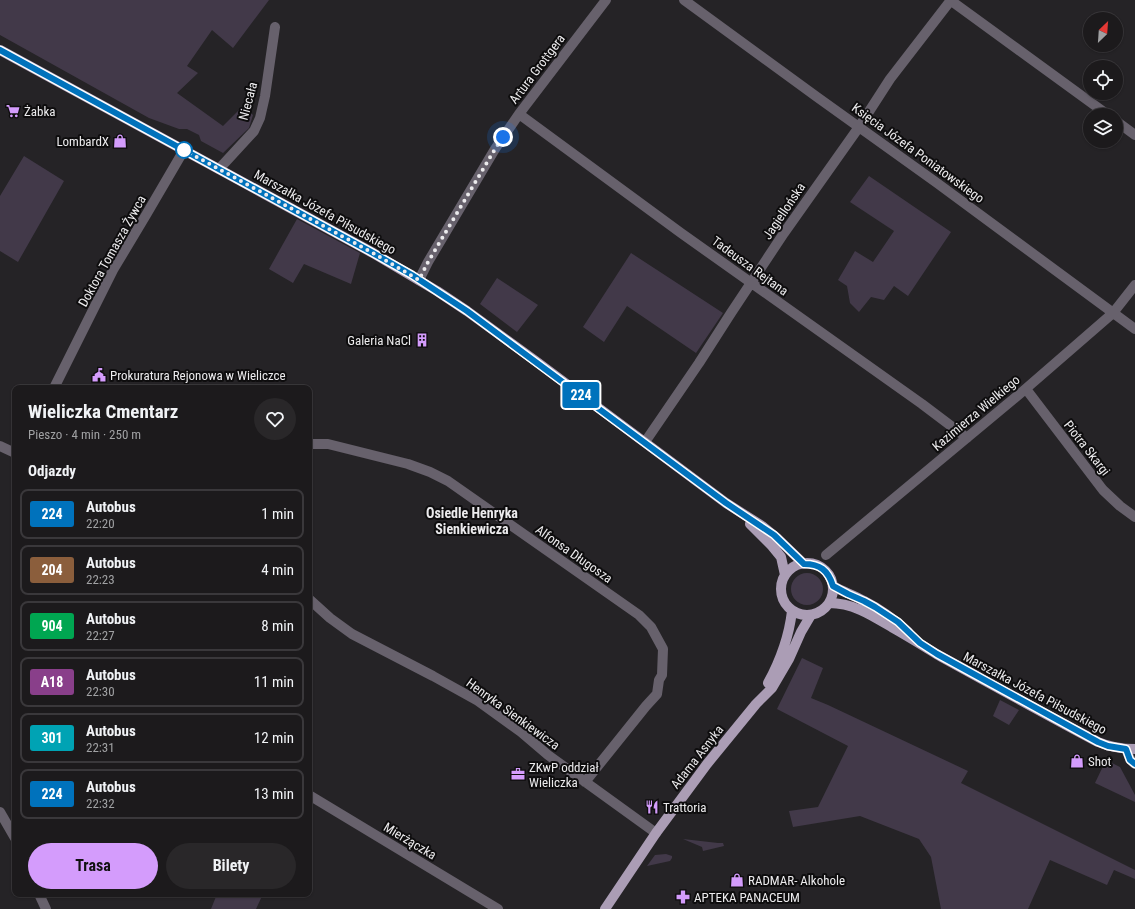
<!DOCTYPE html>
<html lang="pl">
<head>
<meta charset="utf-8">
<style>
  body { margin:0; font-family:"Roboto Condensed",sans-serif; background:#292729; color:#f1f3f6; height:100vh; display:flex; flex-direction:column; font-size:15px; white-space:nowrap }
  * { box-sizing:border-box; margin:0 }
  p { font-size:13px; color:#a0a1a3 }
  .icon { flex:none; width:22px; height:22px; fill:none; stroke:currentColor; stroke-width:2; stroke-linecap:round; stroke-linejoin:round }
  .map { position:relative; flex:1; overflow:hidden }
  .sheet { position:absolute; left:12px; top:385px; width:300px; height:512px; display:flex; flex-direction:column; background:#1c1a1c; border-radius:8px; box-shadow:0 1px 3px #0004,0 0 0 1px #3a383b }
  .sheet>* { flex:none }
  .badge { padding:0 8px; border-radius:3px; font-size:14px; line-height:26px }
  .needle { width:26px; rotate:25deg }
  .fabs { position:absolute; left:1083px; top:12px; display:grid; gap:8px }
  .fabs a { display:grid; place-items:center; width:40px; height:40px; border-radius:50%; background:#1c1a1c; box-shadow:0 1px 3px #0004,0 0 0 1px #3a383b; font-size:20px }
  .you { position:absolute; width:20px; height:20px; margin:-10px; border:3px solid #fff; border-radius:50%; background:#1a73e8; box-shadow:0 0 0 6px #1a73e833 }
  .map>.badge { position:absolute; translate:-50% -50%; box-shadow:0 0 0 2px #fff }
  h2 { padding:0 16px; font-size:15px; line-height:36px }
  .round { display:grid; place-items:center; flex:none; width:42px; height:42px; border-radius:21px; background:#292729 }
  .headline { display:flex; align-items:center; justify-content:space-between; height:68px; padding:0 16px }
  h1 { font-size:19px; font-weight:700; line-height:30px }
  .action { display:flex; gap:8px; margin-top:auto; padding:8px 16px }
  .action a { flex:1; height:46px; border-radius:24px; background:#d49cfc; color:#111; font-size:16px; font-weight:700; line-height:46px; text-align:center }
  .action a+a { background:#292729; color:#f1f3f6 }
  ul { padding:0; list-style:none }
  li { display:flex; align-items:center; gap:12px; height:50px; margin:0 8px 6px; padding:0 8px; border:2px solid #3a383b; border-radius:8px }
  li div { flex:1 }
  li b { display:block; font-size:15px }
  li em { font-style:normal }
  li .badge { min-width:44px; font-weight:700; text-align:center }
  .map>svg:first-child { display:block }
  .green { fill:#423949 }
  .lines { fill:none; stroke-linecap:round; stroke-linejoin:round }
  .minor { stroke:#67616c; stroke-width:10 }
  .major { stroke:#ab9db5; stroke-width:10 }
  .line-casing { stroke:#fff; stroke-width:9 }
  .line { stroke:#0072bc; stroke-width:6 }
  .walk { stroke:#ecebed; stroke-width:4; stroke-dasharray:0 7.2 }
  .stop-dot { fill:#fff; stroke:#0072bc; stroke-width:2 }
  .labels { text-anchor:middle; dominant-baseline:central; stroke-width:4; stroke-linejoin:round; paint-order:stroke }
  .street-label { font-size:13px; fill:#ecebed; stroke:#0e0d0e }
  .poi-label { font-size:13px; fill:#ecebed; stroke:#0e0d0e; text-anchor:start }
  .neighbourhood-label { font-size:14px; font-weight:bold; fill:#ecebed; stroke:#0e0d0e }
</style>
</head>
<body>
<div class="map">
<svg width="1135" height="909" viewBox="0 0 1135 909">
  <rect width="100%" height="100%" fill="#252326"/>
  <path class="green" d="M0 0H269L233 48 212 30 187 66 198 73 177 93 223 126 243 106 253 115 249 128 223 153 201 141 199 135 187 129H179L149 118 0 35Z
    M24 156 64 181 18 262 0 251V196Z
    M869 176 951 232 908 296 894 286 884 300 871 297 859 312 850 303 847 286 838 280 855 251 873 262 894 231 850 202Z
    M297 219 360 253 351 284 304 264 293 283 269 269Z
    M631 253 723 313 696 353 627 306 604 342 583 327Z
    M497 278 538 305 517 332 480 304Z
    M791 589a16 16 0 1 1 32 0a16 16 0 1 1-32 0Z
    M802 658 823 668 811 698 828 705 968 771 961 783 1135 870V879L1114 870 1107 885 1050 860 1028 909H941L931 857 919 839 860 816 793 827 789 811 818 807 848 746 777 709Z
    M1000 700 1019 710 1009 725 993 716Z
    M1106 760 1120 767 1135 795V802L1095 783Z
    M683 839 718 843H723L724 846 703 851 702 847Z
    M666 854 672 856V858L670 861 647 866 655 855Z
    M217 894H263L256 909H211Z"/>
  <g class="lines">
    <path class="minor" d="M684 0 817 97 937 183 1135 329
      M950 0 1108 115
      M519 114 681 233 922 404 967 438
      M1116 121 1135 135
      M219 169 254 131 260 118 265 96 275 27
      M419 280 428 262 495 149 519 114 606 0
      M54 388 113 270 146 215 184 150
      M1026 389 1103 490 1120 506 1135 517
      M645 442 699 363 731 313 784 233 859 127 890 79 951 0
      M309 445 312 444H328L408 464 430 472 448 481 639 615 651 627 663 649 662 675 659 680 657 694 646 706 585 782
      M0 446 15 453
      M826 555 1022 392 1113 313 1135 285
      M309 599 330 618 352 634 433 676 478 701 521 732 548 755 656 833
      M1126 749 1130 759 1135 764
      M309 795 498 909
      M0 812 15 838
      M39 894 46 909"/>
    <path class="major" d="M0 50 373 253 437 291 467 311 537 362 726 503 762 526 778 539 803 563
      M750 524 772 546 781 557 785 575
      M781 589a26 26 0 1 1 52 0a26 26 0 1 1-52 0Z
      M833 586C843 592 854 595 864 601 880 609 895 620 908 632
      M829 603C854 603 873 616 893 628 909 637 925 647 940 656 993 685 1045 714 1098 742 1110 747 1122 749 1135 749
      M768 683C780 661 789 637 792 611
      M605 909 656 833 707 764 756 704 772 688 789 659 801 632 811 615"/>
  </g>
  <g class="lines">
    <g class="line-casing">
      <path id="line" d="M0 50 373 253 412 275 467 311 726 503 774 535 804 564C820 564 828 570 833 586L848 594 864 601 875 607 898 622 920 643 937 654 1098 742 1108 746 1126 749 1130 760 1135 764"/>
    </g>
    <use href="#line" class="line"/>
    <path class="walk" d="M184 150 373 253 419 280 428 262 495 149 503 137"/>
  </g>
  <defs>
    <g id="supermarket-bare" transform="scale(1.08)"><path d="M-6-5.5h2.5l.6 2H6L4.5 2H-2.5L-4.4-4H-6ZM-1.5 3.2a1.3 1.3 0 1 0 .1 0ZM3 3.2a1.3 1.3 0 1 0 .1 0Z" fill="#d49cfc" stroke="#0e0d0e" stroke-width="2.5" paint-order="stroke"/></g>
    <g id="shop-bare" transform="scale(1.08)"><path d="M-5-2.5h2.3a2.7 3.5 0 0 1 5.4 0H5L5.5 6h-11ZM-1.5-2.5h3a1.5 2.3 0 0 0-3 0Z" fill="#d49cfc" stroke="#0e0d0e" stroke-width="2.5" paint-order="stroke"/></g>
    <g id="building-bare" transform="scale(1.08)"><path d="M-4-6H4V6H1V3H-1V6H-4ZM-2.5-4.3h1.7v1.8h-1.7ZM.8-4.3h1.7v1.8H.8ZM-2.5-1h1.7V.8h-1.7ZM.8-1h1.7V.8H.8Z" fill="#d49cfc" stroke="#0e0d0e" stroke-width="2.5" paint-order="stroke"/></g>
    <g id="civic-bare" transform="scale(1.08)"><path d="M-.6-6.5H3V-4.5H.6V-3L4-1V1h2V6H-6V1h2V-1L-.6-3ZM-1.2 2.5V6h2.4V2.5Z" fill="#d49cfc" stroke="#0e0d0e" stroke-width="2.5" paint-order="stroke"/></g>
    <g id="office-bare" transform="scale(1.08)"><path d="M-6-3h4V-5.5h4V-3h4V5H-6ZM-1-4.5V-3h2v-1.5ZM-6 0V1H6V0Z" fill="#d49cfc" stroke="#0e0d0e" stroke-width="2.5" paint-order="stroke"/></g>
    <g id="restaurant-bare" transform="scale(1.08)"><path d="M-5-6h1v4h1v-4h1v4h1v-4h1v5L-1.5 .5V6h-2V.5L-5-1ZM5-6V6H3V1.5H1.5Q1.5-4 5-6Z" fill="#d49cfc" stroke="#0e0d0e" stroke-width="2.5" paint-order="stroke"/></g>
    <g id="pharmacy-bare" transform="scale(1.08)"><path d="M-2-6h4v4h4v4h-4v4h-4v-4h-4v-4h4Z" fill="#d49cfc" stroke="#0e0d0e" stroke-width="2.5" paint-order="stroke"/></g>
  </defs>
  <g fill-rule="evenodd">
    <use href="#supermarket-bare" x="13" y="111"/>
    <use href="#shop-bare" x="120" y="141"/>
    <use href="#building-bare" x="422" y="340"/>
    <use href="#civic-bare" x="99" y="375"/>
    <use href="#shop-bare" x="1077" y="761"/>
    <use href="#office-bare" x="518" y="774"/>
    <use href="#restaurant-bare" x="652" y="807"/>
    <use href="#shop-bare" x="737" y="880"/>
    <use href="#pharmacy-bare" x="683" y="897"/>
  </g>
  <circle class="stop-dot" cx="184" cy="150" r="8"/>
  <g class="labels">
    <g class="street-label">
      <text transform="translate(537 69) rotate(-53)">Artura Grottgera</text>
      <text transform="translate(248 101) rotate(-75)">Niecała</text>
      <text transform="translate(918 153) rotate(36)">Księcia Józefa Poniatowskiego</text>
      <text transform="translate(784 211) rotate(-56)">Jagiellońska</text>
      <text transform="translate(325 212) rotate(29)">Marszałka Józefa Piłsudskiego</text>
      <text transform="translate(112 251) rotate(-61)">Doktora Tomasza Żywca</text>
      <text transform="translate(750 266) rotate(36)">Tadeusza Rejtana</text>
      <text transform="translate(976 413) rotate(-40)">Kazimierza Wielkiego</text>
      <text transform="translate(1087 448) rotate(52)">Piotra Skargi</text>
      <text transform="translate(574 554) rotate(35)">Alfonsa Długosza</text>
      <text transform="translate(1035 693) rotate(28)">Marszałka Józefa Piłsudskiego</text>
      <text transform="translate(513 714) rotate(36)">Henryka Sienkiewicza</text>
      <text transform="translate(697 757) rotate(-52)">Adama Asnyka</text>
      <text transform="translate(410 841) rotate(31)">Mierżączka</text>
    </g>
    <g class="poi-label">
      <text x="24" y="111">Żabka</text>
      <text x="109" y="141" text-anchor="end">LombardX</text>
      <text x="411" y="340" text-anchor="end">Galeria NaCl</text>
      <text x="110" y="375">Prokuratura Rejonowa w Wieliczce</text>
      <text x="1088" y="761">Shot</text>
      <text x="529" y="767">ZKwP oddział<tspan x="529" dy="15">Wieliczka</tspan></text>
      <text x="663" y="807">Trattoria</text>
      <text x="748" y="880">RADMAR- Alkohole</text>
      <text x="694" y="897">APTEKA PANACEUM</text>
    </g>
    <g class="neighbourhood-label">
      <text x="472" y="513">Osiedle Henryka<tspan x="472" dy="16">Sienkiewicza</tspan></text>
    </g>
  </g>
</svg>
<div class="fabs">
<a><svg class="needle" viewBox="-14 -14 28 28"><path d="M0-13l5 13h-10z" fill="#e53935"/><path d="M0 13l5-13h-10z" fill="#a0a1a3"/></svg></a>
<a><svg class="icon" aria-label="locate" viewBox="0 0 24 24"><circle cx="12" cy="12" r="6"/><path d="M12 2v4M12 18v4M2 12h4M18 12h4"/></svg></a>
<a><svg class="icon" aria-label="layers" viewBox="0 0 24 24"><path d="M12 4l9 5-9 5-9-5zM3 14l9 5 9-5"/></svg></a>
</div>
<div class="you" style="left:503px;top:137px"></div>
<b class="badge" style="left:581px;top:395px;background:#0072bc;color:#fff">224</b>
<section class="sheet">
<div class="headline"><div><h1>Wieliczka Cmentarz</h1><p>Pieszo · 4 min · 250 m</p></div><a class="round"><svg class="icon" aria-label="heart" viewBox="0 0 24 24"><path d="M12 20l-8-8c-3-5 5-10 8-4 3-6 11-1 8 4z"/></svg></a></div>
<h2>Odjazdy</h2>
<ul>
<li><span class="badge" style="background:#0072bc;color:#fff">224</span><div><b>Autobus</b><p>22:20</p></div><em>1 min</em></li>
<li><span class="badge" style="background:#8b5e3c;color:#fff">204</span><div><b>Autobus</b><p>22:23</p></div><em>4 min</em></li>
<li><span class="badge" style="background:#00a651;color:#fff">904</span><div><b>Autobus</b><p>22:27</p></div><em>8 min</em></li>
<li><span class="badge" style="background:#893f8a;color:#fff">A18</span><div><b>Autobus</b><p>22:30</p></div><em>11 min</em></li>
<li><span class="badge" style="background:#00a3b4;color:#fff">301</span><div><b>Autobus</b><p>22:31</p></div><em>12 min</em></li>
<li><span class="badge" style="background:#0072bc;color:#fff">224</span><div><b>Autobus</b><p>22:32</p></div><em>13 min</em></li>
</ul>
<div class="action"><a>Trasa</a><a>Bilety</a></div>
</section>
</div>
</body>
</html>
